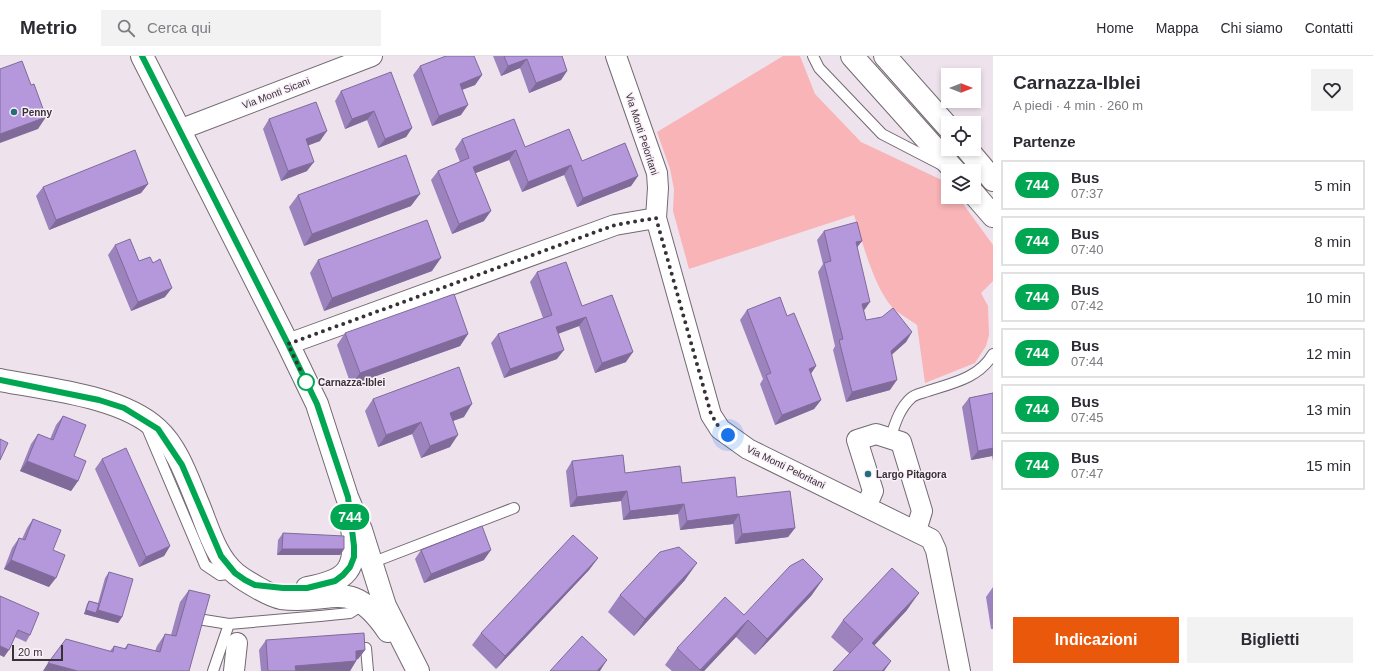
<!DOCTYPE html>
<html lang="it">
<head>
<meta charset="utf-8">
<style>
  body { margin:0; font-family:Arial,sans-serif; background:#f2f2f3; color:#2b2b33; height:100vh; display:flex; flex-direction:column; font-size:15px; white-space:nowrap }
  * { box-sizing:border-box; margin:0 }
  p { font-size:13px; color:#7c7c81 }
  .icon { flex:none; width:22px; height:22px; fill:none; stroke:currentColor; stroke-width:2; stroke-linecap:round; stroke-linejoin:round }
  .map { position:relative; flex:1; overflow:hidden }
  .drawer { display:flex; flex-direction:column; background:#fff; width:380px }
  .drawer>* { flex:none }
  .badge { padding:0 8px; border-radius:13px; font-size:14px; line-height:26px }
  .needle { width:26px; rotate:90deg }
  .buttons { position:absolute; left:941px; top:12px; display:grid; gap:8px }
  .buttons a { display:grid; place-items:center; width:40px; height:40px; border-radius:0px; background:#fff; box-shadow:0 2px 6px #0003; font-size:20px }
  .scale { position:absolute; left:12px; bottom:10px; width:51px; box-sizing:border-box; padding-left:4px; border:2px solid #363236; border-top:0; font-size:11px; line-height:14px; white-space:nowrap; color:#363236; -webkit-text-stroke:3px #fbf0fa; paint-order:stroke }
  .you { position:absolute; width:20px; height:20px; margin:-10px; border:3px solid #fff; border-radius:50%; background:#1a73e8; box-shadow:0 0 0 6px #1a73e833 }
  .map>.badge { position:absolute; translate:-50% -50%; box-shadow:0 0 0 2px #fff }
  h2 { padding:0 20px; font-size:15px; line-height:36px }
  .round { display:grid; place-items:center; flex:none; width:42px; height:42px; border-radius:0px; background:#f2f2f3 }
  .headline { display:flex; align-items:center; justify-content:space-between; height:68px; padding:0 20px }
  h1 { font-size:19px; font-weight:700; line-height:30px }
  .action { display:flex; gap:8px; margin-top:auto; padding:8px 20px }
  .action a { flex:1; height:46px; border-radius:0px; background:#ea580c; color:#fff; font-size:16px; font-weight:700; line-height:46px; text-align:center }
  .action a+a { background:#f2f2f3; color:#2b2b33 }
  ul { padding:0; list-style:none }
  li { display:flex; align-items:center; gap:12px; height:50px; margin:0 8px 6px; padding:0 12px; border:2px solid #e1e1e2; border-radius:0px }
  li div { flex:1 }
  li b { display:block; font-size:15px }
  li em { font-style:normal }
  li .badge { min-width:44px; font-weight:700; text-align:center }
  header { display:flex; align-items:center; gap:24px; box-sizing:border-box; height:56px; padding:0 20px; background:#fff; border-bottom:1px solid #e1e1e2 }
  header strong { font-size:19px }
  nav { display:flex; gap:22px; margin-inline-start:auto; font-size:14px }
  .search { width:280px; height:36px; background:#f2f2f3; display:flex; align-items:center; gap:10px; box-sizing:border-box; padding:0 14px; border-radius:0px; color:#7c7c81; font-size:15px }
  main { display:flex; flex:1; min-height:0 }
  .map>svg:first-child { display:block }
  .green { fill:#f8b4b7 }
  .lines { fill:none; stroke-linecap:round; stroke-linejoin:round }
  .service-casing { stroke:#726972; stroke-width:12 }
  .minor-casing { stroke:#726972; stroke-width:22 }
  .secondary-casing { stroke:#726972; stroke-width:24 }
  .motorway-casing { stroke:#726972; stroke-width:24 }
  .service { stroke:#fff; stroke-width:10 }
  .minor { stroke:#fff; stroke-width:20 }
  .secondary { stroke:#fff; stroke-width:22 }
  .motorway { stroke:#fff; stroke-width:22 }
  .wall { fill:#9c83bd }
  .shaded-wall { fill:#7f6a9a }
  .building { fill:#b598dc; stroke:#7f6a9a }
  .line-casing { stroke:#fff; stroke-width:9 }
  .line { stroke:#00a651; stroke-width:6 }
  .walk { stroke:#363236; stroke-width:4; stroke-dasharray:0 7.2 }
  .poi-dot { fill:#246e77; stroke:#fbf0fa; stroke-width:1.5 }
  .stop-dot { fill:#fff; stroke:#00a651; stroke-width:2 }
  .labels { text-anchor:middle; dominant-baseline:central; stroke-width:3; stroke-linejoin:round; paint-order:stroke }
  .street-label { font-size:10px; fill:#363236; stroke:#fbf0fa }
  .poi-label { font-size:10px; font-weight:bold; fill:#363236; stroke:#fbf0fa; text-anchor:start }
  .stop-label { font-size:10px; font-weight:bold; fill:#363236; stroke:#fbf0fa; text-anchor:start }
</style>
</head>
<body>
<header>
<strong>Metrio</strong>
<div class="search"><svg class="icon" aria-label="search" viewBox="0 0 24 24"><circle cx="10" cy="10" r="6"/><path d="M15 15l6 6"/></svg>Cerca qui</div>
<nav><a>Home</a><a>Mappa</a><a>Chi siamo</a><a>Contatti</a></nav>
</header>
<main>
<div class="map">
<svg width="993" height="615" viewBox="0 0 993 615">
  <rect width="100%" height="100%" fill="#eee3ed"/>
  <path class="green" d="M783 0H800L815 38 861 86 946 126 948 141H958L993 189V225L981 237 988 250 989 279 986 290 975 307 925 327 917 269C909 263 899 258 892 251 874 231 862 185 854 159L689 213 673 155 674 133 670 113 657 76Z"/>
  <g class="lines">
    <g class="service-casing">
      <path id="service" d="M813 0 819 12 882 78 940 108
        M147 372 205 509 220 519 235 517
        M890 383C895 368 899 353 911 342 915 338 923 337 928 335 953 327 979 322 993 298
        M371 507 514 452
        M198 563 229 568 320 560 350 557 364 548
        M366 592 368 615
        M213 615 229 568"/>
    </g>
    <g class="minor-casing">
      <path id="minor" d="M616 0 657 117 658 132 656 162 711 359 720 373 748 393 931 483 936 494 960 615
        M179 74 372 0
        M288 288 615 169 656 162
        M866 451 873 435 857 384 876 378 901 386 922 455 916 475
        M234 615 237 587"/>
    </g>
    <g class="secondary-casing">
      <path id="secondary" d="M142 0 288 288 317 348 347 441 361 474 385 550 418 615
        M0 324C46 333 122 340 157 373 178 392 188 424 199 450 208 472 216 502 236 518 245 525 270 540 281 542 332 549 350 519 388 575
        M307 532C347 525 358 514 352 472"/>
    </g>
    <g class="motorway-casing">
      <path id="motorway" d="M852 0 955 115
        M885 0 948 71
        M967 93 993 124
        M974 138 993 160"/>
    </g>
    <use href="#service" class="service"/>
    <use href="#minor" class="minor"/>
    <use href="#secondary" class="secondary"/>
    <use href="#motorway" class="motorway"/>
  </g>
  <path class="wall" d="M493 0H562L567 15 561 24 529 37 520 12 501 20Z
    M420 10 482 19 475 29 462 34 461 59 432 70 413 19Z
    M341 35 412 72 406 81 378 92 367 64 345 73 335 45Z
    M269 63 320 85 308 89 307 115 281 125 263 73Z
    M462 83 525 91 638 120 631 130 577 151 564 119 522 136 509 104 475 117 484 165 452 178 431 124 438 115 460 106 455 93Z
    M148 128 141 137 49 174 36 140 43 131Z
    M298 139 411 150 304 190 289 151Z
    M824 175 862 185 857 191 864 255 866 264 912 276 906 286 892 298 890 334 846 346 833 294 835 290 818 216 823 208 817 184Z
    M115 189 139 205 165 241 131 255 108 199Z
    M318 204 432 215 324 255 310 217Z
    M537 216 582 250 626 306 595 317 579 270 558 278 557 303 504 322 491 287 498 278 543 262 530 226Z
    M747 254 787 260 816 310 811 318 821 344 814 353 775 369 760 328 763 323 740 264Z
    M345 277 468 278 460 290 351 329 337 289Z
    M993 337V405L992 400 971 404 962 351 969 342Z
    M373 343 464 361 453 365 450 391 421 402 412 378 378 391 365 355Z
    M63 360 74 400 78 425 71 435 20 415 31 388 38 378 50 383 56 369Z
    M102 403 170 490 164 500 139 511 95 413Z
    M572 405 625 417 682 427 737 441 795 472 788 481 735 488 733 468 680 474 678 458 623 464 621 445 570 451 566 415Z
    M33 463 53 494 49 531 4 513 12 492 19 482 22 483 27 472Z
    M283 477 344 493 340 499H277L278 484Z
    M421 494 484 504 424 527 415 503Z
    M598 502 589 514 496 613 472 589 481 577Z
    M109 516 122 561 118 567 84 558 87 548 89 545 98 547 105 522Z
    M823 523 811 540 755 599 736 581 704 615H672L665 609 677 592 744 559Z
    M685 524 634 580 608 556 620 539Z
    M993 531V573H991L986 541Z
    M189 534V615L110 595 114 590 124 593 128 588 155 595 157 590 165 578 171 579 180 546Z
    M0 540 30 579 26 586 15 581 4 601 0 599Z
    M907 554 874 589 891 605 884 615H833L850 598 831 581 843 564Z
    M266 584 365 594 358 603 356 604V605L350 615H261L259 594Z"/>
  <path class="shaded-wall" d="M527 3 520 12 501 20 508 10Z
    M567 15 561 24 529 37 536 27Z
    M482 19 475 29 453 37 460 28Z
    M468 49 461 59 432 70 439 60Z
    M374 55 367 64 345 73 352 63Z
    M46 61 38 73 0 87V78Z
    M412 72 406 81 378 92 385 83Z
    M327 75 320 85 299 93 306 83Z
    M516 94 509 104 466 121 473 111Z
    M314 106 307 115 281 125 288 115Z
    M571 109 564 119 522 136 528 126Z
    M638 120 631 130 577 151 583 142Z
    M148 128 141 137 49 174 56 164Z
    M420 138 411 150 304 190 312 178Z
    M491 155 484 165 452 178 459 168Z
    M862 185 855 194 856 186Z
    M441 202 432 215 324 255 332 242Z
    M172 232 165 241 131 255 138 246Z
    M870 246 863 256 862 248Z
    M586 261 579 270 549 281 556 271Z
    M912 276 906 286 885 305 891 295Z
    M468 278 460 290 351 329 360 317Z
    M564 294 557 303 504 322 510 313Z
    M633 296 626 306 595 317 602 307Z
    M816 310 809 320V313Z
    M897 324 890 334 846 346 852 336Z
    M821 344 814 353 775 369 782 359Z
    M472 348 464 361 441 369 450 357Z
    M421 366 412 378 378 391 386 379Z
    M458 379 450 391 421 402 430 390Z
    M993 392V399L992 400 971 404 978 395Z
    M27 405 78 425 71 435 20 415Z
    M627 435 621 445 570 451 577 441Z
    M684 448 678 458 623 464 630 455Z
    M739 458 733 468 680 474 687 465Z
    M795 472 788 481 735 488 742 478Z
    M170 490 164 500 139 511 146 501Z
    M282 493H344L340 499H277Z
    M491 494 484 504 424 527 431 518Z
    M598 502 589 514 496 613 505 600Z
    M11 504 56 522 49 531 4 513Z
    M697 507 685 524 634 580 645 563Z
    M823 523 811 540 755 599 767 583Z
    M919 537 907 554 861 604 872 587Z
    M86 554 96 557 98 554 122 561 118 567 84 558Z
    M748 564 736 581 704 615H700Z
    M0 590 9 594 4 601 0 599Z
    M365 594 358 603 349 604 356 595Z
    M607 604 600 615H597Z
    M356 605 350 615H291L295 610Z
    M891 605 884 615H882Z
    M48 607 78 615H43Z"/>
  <path class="building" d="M446 0H474L482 19 460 28 468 49 439 60 420 10Z
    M504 0H562L567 15 536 27 527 3 508 10Z
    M22 5 31 29 34 28 46 61 0 78V13Z
    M391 16 412 72 385 83 374 55 352 63 341 35Z
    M316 46 327 75 306 83 314 106 288 115 269 63Z
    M514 63 525 91 569 73 582 105 625 87 638 120 583 142 571 109 528 126 516 94 473 111 491 155 459 168 438 115 469 102 462 83Z
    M135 94 148 128 56 164 43 131Z
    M406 99 420 138 312 178 298 139Z
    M427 164 441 202 332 242 318 204Z
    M857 166 862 185 856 186 870 246 862 248 866 264 882 261 893 252 912 276 891 295 897 324 852 336 839 284 843 283 824 207 831 205 824 175Z
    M130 183 139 205 150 201 153 207 160 203 172 232 138 246 115 189Z
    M566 206 582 250 612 239 633 296 602 307 586 261 556 271 564 294 510 313 498 278 552 259 537 216Z
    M454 238 468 278 360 317 345 277Z
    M780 241 787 260 794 257 816 310 809 313 821 344 782 359 766 319 771 317 747 254Z
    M459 311 472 348 450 357 458 379 430 390 421 366 386 379 373 343Z
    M993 337V392L978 395 969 342Z
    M63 360 86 369 74 400 86 405 78 425 27 405 38 378 53 384Z
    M0 383 8 387 0 404Z
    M126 392 170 490 146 501 102 403Z
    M623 399 625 417 680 410 682 427 735 421 737 441 790 435 795 472 742 478 739 458 687 465 684 448 630 455 627 435 577 441 572 405Z
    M33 463 61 474 53 494 65 499 56 522 11 504 19 482 25 484Z
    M482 470 491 494 431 518 421 494Z
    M283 477 344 480V493H282Z
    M573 479 598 502 505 600 481 577Z
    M679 491 697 507 645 563 620 539 660 496Z
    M803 503 823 523 767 583 748 564 700 614 677 592 725 541 744 559 790 510Z
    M892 512 919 537 872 587 891 605 882 615H833L863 583 843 564Z
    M109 516 133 523 122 561 98 554Z
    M189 534 210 539 189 615H78L48 607 66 583 113 596 114 590 126 593 128 588 160 596 165 578 176 580Z
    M0 540 39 557 30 579 18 574 9 594 0 590Z
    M89 545 99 548 96 557 86 554Z
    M364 577 365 594 356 595V605L295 610 296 615H268L266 584Z
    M582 580 607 604 597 615H550Z"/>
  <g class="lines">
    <g class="line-casing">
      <path id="line" d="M0 324 99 344 124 352 158 373 182 409 221 500 235 517 245 524 255 529 283 532H307L335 525 343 519 350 511 354 501V490L348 441 317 348 288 288 142 0"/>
    </g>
    <use href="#line" class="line"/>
    <path class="walk" d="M306 326 288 288 615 169 656 162 711 358 720 373 728 379"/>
  </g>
  <g class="poi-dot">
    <circle cx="14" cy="56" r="4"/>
    <circle cx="868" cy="418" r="4"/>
  </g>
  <circle class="stop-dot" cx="306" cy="326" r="8"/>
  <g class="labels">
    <g class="street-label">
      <text transform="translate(276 37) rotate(-21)">Via Monti Sicani</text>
      <text transform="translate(642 78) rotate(72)">Via Monti Peloritani</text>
      <text transform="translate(786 411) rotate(26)">Via Monti Peloritani</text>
    </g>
    <g class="poi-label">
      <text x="22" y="56">Penny</text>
      <text x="876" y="418">Largo Pitagora</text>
    </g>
    <g class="stop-label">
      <text x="318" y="326">Carnazza-Iblei</text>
    </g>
  </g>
</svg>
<div class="buttons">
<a><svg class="needle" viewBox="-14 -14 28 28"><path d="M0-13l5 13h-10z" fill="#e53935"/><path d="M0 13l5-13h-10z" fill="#7c7c81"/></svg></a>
<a><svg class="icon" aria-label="locate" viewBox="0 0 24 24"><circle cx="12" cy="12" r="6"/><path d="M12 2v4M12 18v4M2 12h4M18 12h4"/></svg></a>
<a><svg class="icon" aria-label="layers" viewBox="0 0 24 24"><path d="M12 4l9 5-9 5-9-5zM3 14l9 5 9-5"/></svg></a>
</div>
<div class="scale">20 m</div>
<div class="you" style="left:728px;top:379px"></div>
<b class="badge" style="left:350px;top:461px;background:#00a651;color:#fff">744</b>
</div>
<section class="drawer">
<div class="headline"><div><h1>Carnazza-Iblei</h1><p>A piedi · 4 min · 260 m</p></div><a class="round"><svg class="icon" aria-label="heart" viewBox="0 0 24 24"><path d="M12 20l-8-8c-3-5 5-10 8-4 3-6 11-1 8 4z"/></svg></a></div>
<h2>Partenze</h2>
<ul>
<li><span class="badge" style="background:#00a651;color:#fff">744</span><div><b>Bus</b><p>07:37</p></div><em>5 min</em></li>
<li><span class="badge" style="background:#00a651;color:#fff">744</span><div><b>Bus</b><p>07:40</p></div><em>8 min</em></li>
<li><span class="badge" style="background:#00a651;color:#fff">744</span><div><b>Bus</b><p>07:42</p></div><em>10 min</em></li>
<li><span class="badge" style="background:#00a651;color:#fff">744</span><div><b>Bus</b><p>07:44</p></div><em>12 min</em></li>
<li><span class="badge" style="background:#00a651;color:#fff">744</span><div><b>Bus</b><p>07:45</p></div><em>13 min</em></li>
<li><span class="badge" style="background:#00a651;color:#fff">744</span><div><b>Bus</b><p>07:47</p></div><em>15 min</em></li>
</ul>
<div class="action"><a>Indicazioni</a><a>Biglietti</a></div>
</section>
</main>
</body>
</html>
